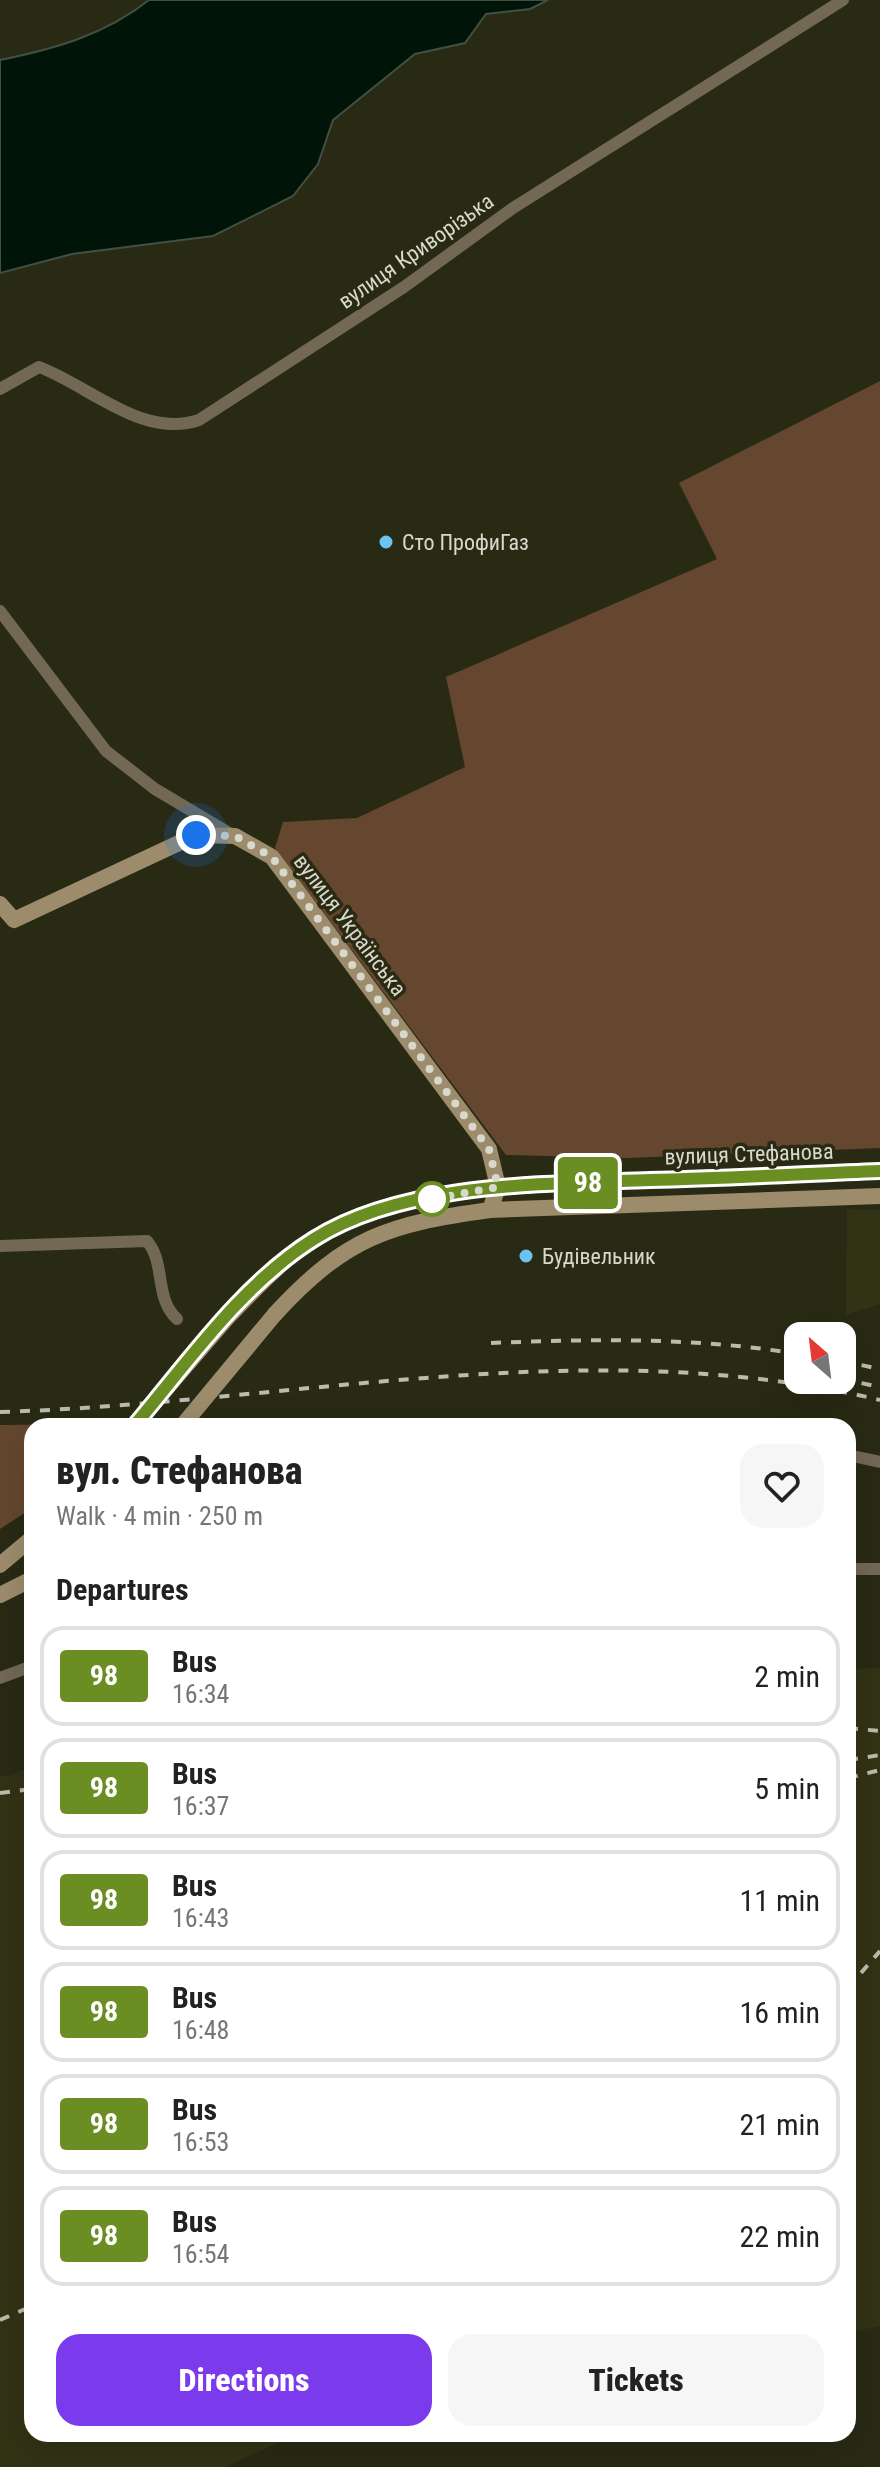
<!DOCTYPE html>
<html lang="en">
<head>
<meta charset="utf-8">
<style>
  body { margin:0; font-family:"Roboto Condensed",sans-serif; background:#f6f6f6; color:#222; height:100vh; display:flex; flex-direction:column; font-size:30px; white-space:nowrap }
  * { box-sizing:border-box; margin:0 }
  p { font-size:26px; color:#767676 }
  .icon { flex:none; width:44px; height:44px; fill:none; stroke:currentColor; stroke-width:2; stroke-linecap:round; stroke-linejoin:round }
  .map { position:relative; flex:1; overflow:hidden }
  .drawer { position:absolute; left:24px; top:1418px; width:832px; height:1024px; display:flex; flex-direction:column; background:#fff; border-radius:24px; box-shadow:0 8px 32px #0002 }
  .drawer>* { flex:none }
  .badge { padding:0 16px; border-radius:6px; font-size:28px; line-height:52px }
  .needle { width:52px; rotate:332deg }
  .tools { position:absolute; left:784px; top:1322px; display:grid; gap:16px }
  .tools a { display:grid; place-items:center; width:72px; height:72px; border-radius:16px; background:#fff; box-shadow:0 8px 32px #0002; font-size:40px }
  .you { position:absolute; width:40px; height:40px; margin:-20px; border:6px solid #fff; border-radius:50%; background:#1a73e8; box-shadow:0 0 0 12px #1a73e833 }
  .map>.badge { position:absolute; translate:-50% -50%; box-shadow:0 0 0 4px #fff }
  h2 { padding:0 32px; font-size:30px; line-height:72px }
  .round { display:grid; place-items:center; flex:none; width:84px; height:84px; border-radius:24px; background:#f6f6f6 }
  .head { display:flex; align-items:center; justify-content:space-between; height:136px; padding:0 32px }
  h1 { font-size:38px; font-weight:800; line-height:60px }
  .button { display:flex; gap:16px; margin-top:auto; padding:16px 32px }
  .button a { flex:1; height:92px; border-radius:24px; background:#7c3aed; color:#fff; font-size:32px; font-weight:800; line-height:92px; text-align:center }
  .button a+a { background:#f6f6f6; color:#222 }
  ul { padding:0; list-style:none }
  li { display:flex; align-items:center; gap:24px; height:100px; margin:0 16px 12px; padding:0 16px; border:4px solid #e0e0e0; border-radius:24px }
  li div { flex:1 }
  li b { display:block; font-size:30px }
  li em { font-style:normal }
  li .badge { min-width:88px; font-weight:700; text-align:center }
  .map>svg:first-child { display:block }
  .built { fill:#323215 }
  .green { fill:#65472f }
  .water { fill:#001508; stroke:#415043; stroke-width:2 }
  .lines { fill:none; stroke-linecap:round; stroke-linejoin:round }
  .street { stroke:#726854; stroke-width:12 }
  .secondary { stroke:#9c8c6c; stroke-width:16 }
  .rail { stroke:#bbbcad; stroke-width:4; stroke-dasharray:10 10; stroke-linecap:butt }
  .secondary-bridge { stroke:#9c8c6c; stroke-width:16 }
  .line-casing { stroke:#fff; stroke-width:18 }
  .line { stroke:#6b8e23; stroke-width:12 }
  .walk { stroke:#d8d9cc; stroke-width:8; stroke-dasharray:0 14.4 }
  .poi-dot { fill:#6bc3f2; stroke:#292a14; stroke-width:3 }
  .stop-dot { fill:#fff; stroke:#6b8e23; stroke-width:4 }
  .labels { text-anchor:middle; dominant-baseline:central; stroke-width:7; stroke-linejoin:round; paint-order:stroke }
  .street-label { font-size:22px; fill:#d8d9cc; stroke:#292a14 }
  .poi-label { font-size:22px; fill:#d8d9cc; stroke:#292a14; text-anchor:start }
</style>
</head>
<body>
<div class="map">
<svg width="880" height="2467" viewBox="0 0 880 2467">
  <rect width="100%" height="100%" fill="#292a14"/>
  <path class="built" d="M847 1209 880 1210V1304L846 1315Z
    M880 1668V2326L848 2333V1669Z
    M32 1766V2434H314L292 2437 225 2467H0V1775L8 1776Z"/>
  <path class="green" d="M880 381V1148L628 1158 506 1155 275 848 283 822 357 818 465 767 446 677 717 559 679 483Z
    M90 1424 32 1426V1508L0 1529V1425Z"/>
  <path class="water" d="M149 0H548L530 9 486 14 465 43 415 54 333 120 318 164 293 196 213 236 72 254 0 273V60C54 49 105 35 149 0Z"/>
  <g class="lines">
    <path class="street" d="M0 389 39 367C90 386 142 439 199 420L404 287 513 208 843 0
      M0 611 106 751 155 789 234 836
      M0 1246 147 1241C166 1263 154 1298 177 1319
      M848 1455 880 1462
      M848 1569H880
      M0 1678 32 1666"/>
    <path class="secondary" d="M0 904 14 920 196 835 235 836 272 857 489 1149 498 1187 490 1210
      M275 1314C346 1237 388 1224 490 1210L880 1196
      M227 1318C263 1281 300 1240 349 1220 436 1185 533 1185 625 1181 710 1178 795 1174 880 1171
      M0 1565 32 1538
      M0 1595 32 1579"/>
    <path class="rail" d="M491 1343C594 1339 696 1337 798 1354
      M842 1361 880 1369
      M842 1379 880 1387
      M0 1412C293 1403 589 1331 880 1400
      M848 1728 880 1731
      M848 1760 880 1755
      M848 1778 880 1770
      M0 1793 32 1789
      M848 1988 880 1951
      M0 2320 32 2306"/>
    <path class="secondary-bridge" d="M134 1426 227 1318
      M182 1426 275 1314"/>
  </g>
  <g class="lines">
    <g class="line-casing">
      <path id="line" d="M134 1426C188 1362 242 1284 314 1239 404 1182 546 1184 650 1180 727 1178 803 1174 880 1171"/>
    </g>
    <use href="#line" class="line"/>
    <path class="walk" d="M196 835 235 836 272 857 489 1149 498 1187 432 1199"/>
  </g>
  <g class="poi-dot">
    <circle cx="386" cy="542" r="8"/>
    <circle cx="526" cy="1256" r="8"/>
  </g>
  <circle class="stop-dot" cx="432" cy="1199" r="16"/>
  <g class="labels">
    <g class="street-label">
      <text transform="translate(416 251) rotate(-35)">вулиця Криворізька</text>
      <text transform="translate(350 925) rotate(53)">вулиця Українська</text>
      <text transform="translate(749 1154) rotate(-2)">вулиця Стефанова</text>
    </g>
    <g class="poi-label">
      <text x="402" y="542">Сто ПрофиГаз</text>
      <text x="542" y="1256">Будівельник</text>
    </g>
  </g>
</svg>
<div class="tools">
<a><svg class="needle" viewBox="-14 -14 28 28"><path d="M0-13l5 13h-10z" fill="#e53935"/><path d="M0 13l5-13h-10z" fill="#767676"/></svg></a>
</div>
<div class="you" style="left:196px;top:835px"></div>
<b class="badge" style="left:588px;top:1183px;background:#6b8e23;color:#fff">98</b>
<section class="drawer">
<div class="head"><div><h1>вул. Стефанова</h1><p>Walk · 4 min · 250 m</p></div><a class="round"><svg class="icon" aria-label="heart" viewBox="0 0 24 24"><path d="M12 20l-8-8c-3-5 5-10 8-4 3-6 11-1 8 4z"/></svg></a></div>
<h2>Departures</h2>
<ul>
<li><span class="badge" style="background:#6b8e23;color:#fff">98</span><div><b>Bus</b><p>16:34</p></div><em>2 min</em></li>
<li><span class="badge" style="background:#6b8e23;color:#fff">98</span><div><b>Bus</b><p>16:37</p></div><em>5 min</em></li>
<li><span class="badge" style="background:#6b8e23;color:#fff">98</span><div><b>Bus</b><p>16:43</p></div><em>11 min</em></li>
<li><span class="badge" style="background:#6b8e23;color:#fff">98</span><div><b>Bus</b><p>16:48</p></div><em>16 min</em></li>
<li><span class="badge" style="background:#6b8e23;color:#fff">98</span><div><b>Bus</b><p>16:53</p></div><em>21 min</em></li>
<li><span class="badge" style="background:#6b8e23;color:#fff">98</span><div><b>Bus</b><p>16:54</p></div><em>22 min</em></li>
</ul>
<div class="button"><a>Directions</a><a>Tickets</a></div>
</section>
</div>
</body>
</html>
